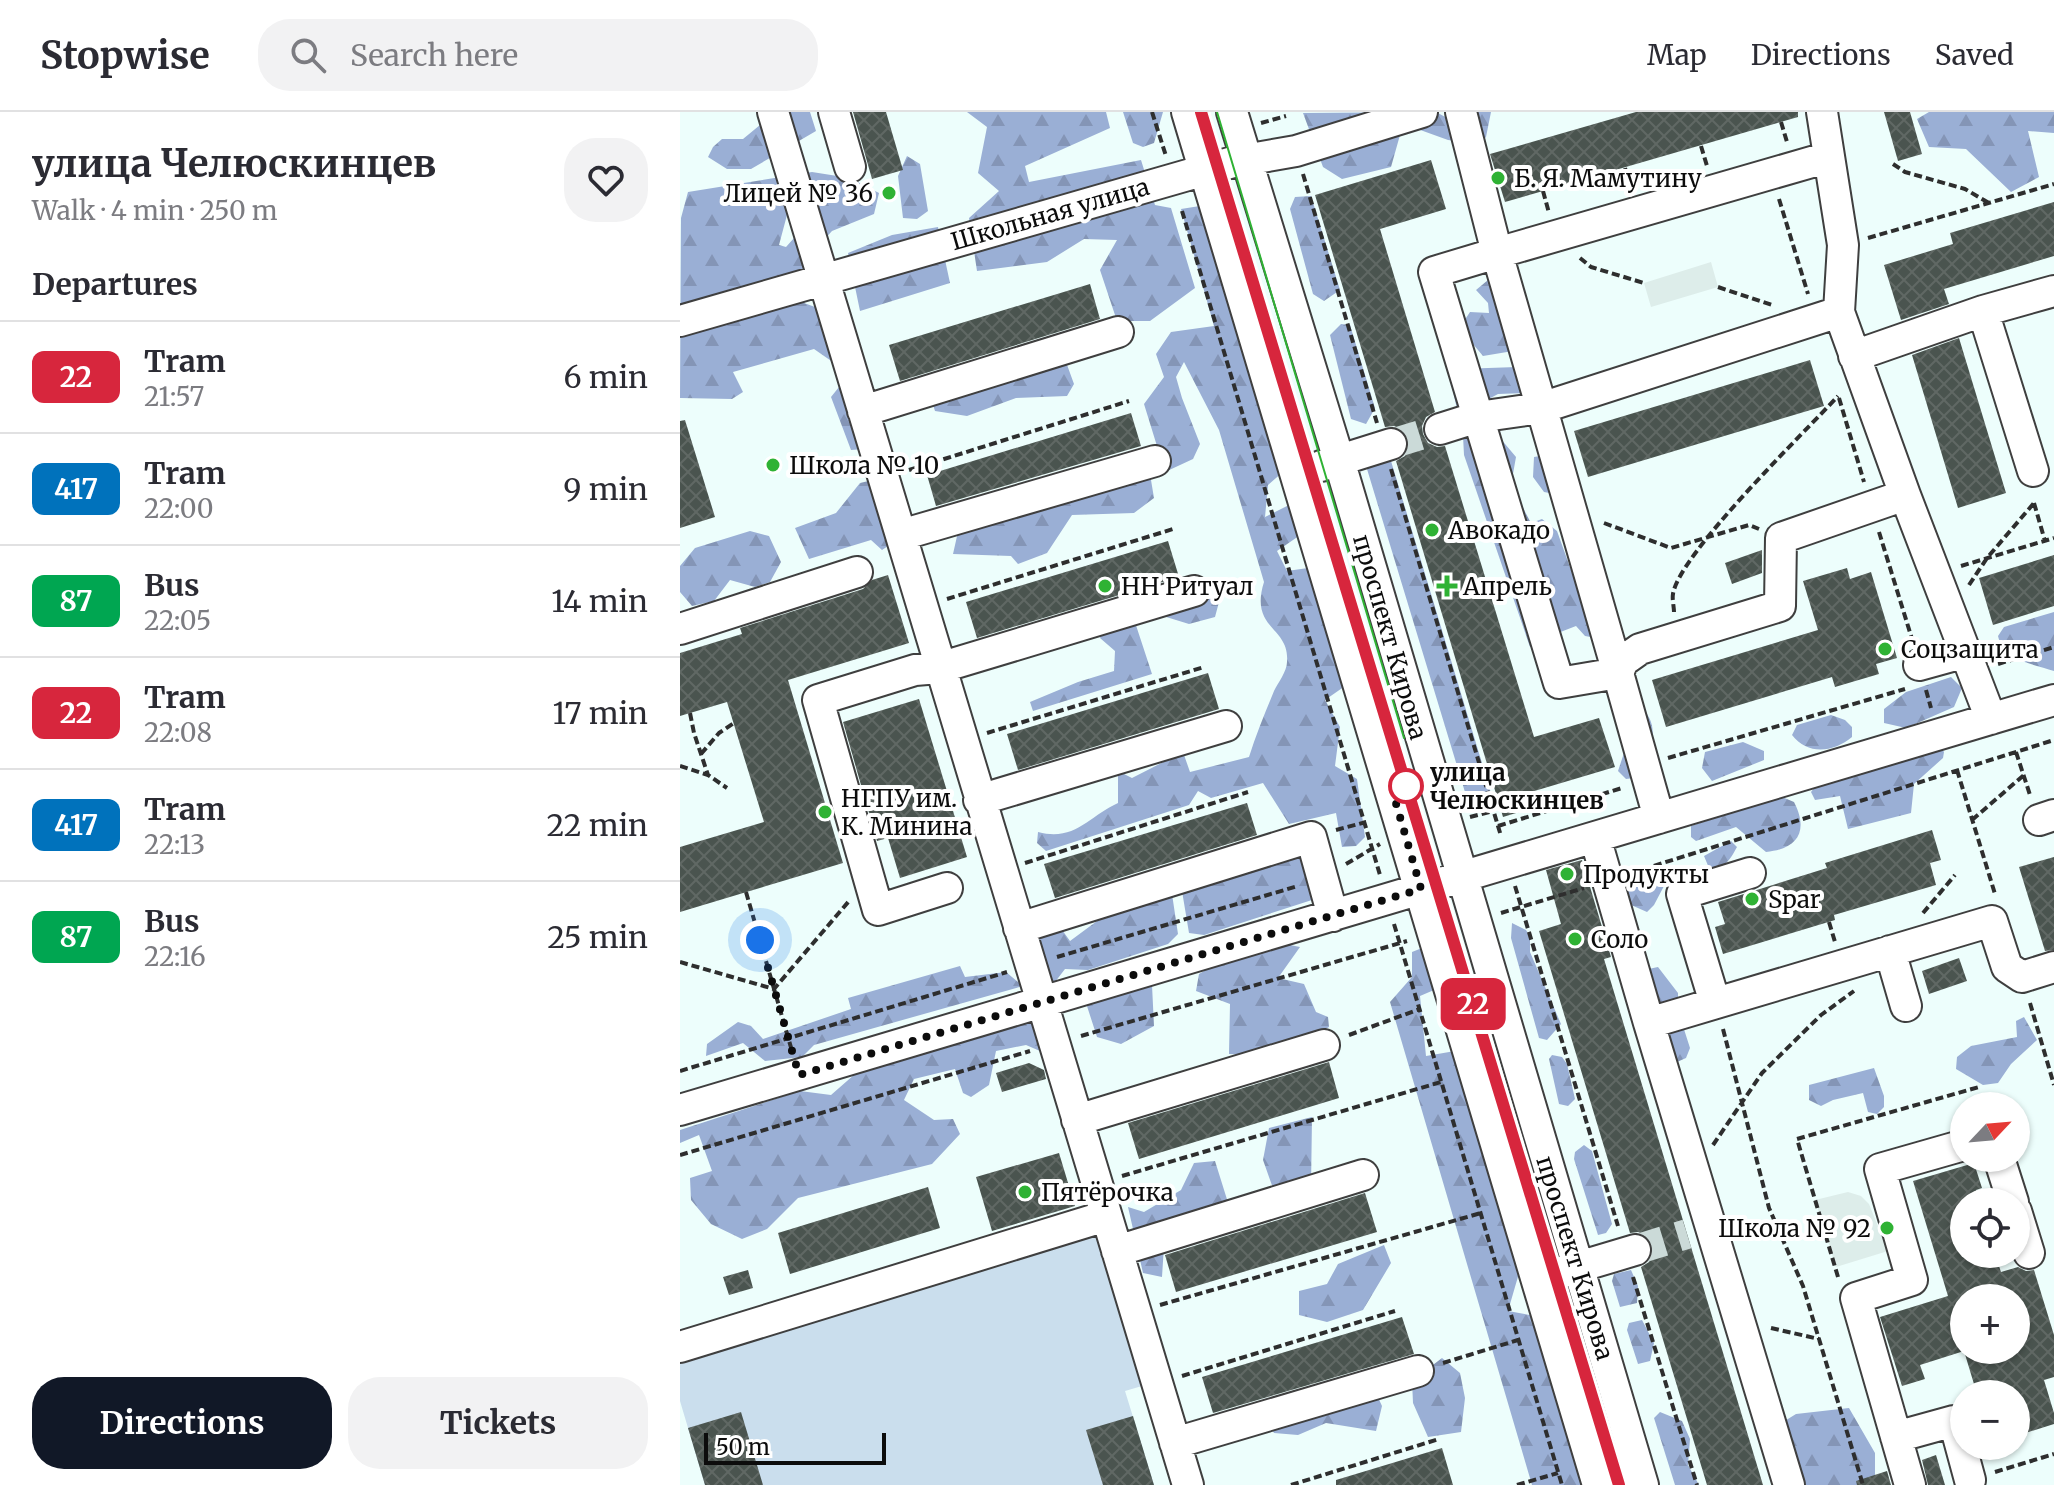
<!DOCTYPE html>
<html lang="en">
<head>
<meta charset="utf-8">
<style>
  body { margin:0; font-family:Merriweather,serif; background:#f2f2f3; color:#2b2b33; height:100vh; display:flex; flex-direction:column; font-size:30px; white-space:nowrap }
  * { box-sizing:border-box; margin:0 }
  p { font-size:26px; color:#7c7c81 }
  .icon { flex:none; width:44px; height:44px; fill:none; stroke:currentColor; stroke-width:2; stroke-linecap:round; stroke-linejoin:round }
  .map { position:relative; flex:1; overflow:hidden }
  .drawer { display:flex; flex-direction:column; background:#fff; width:680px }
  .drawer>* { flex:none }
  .badge { padding:0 16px; border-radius:12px; font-size:28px; line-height:52px }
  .needle { width:52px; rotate:64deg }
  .fabs { position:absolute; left:1270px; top:980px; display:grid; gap:16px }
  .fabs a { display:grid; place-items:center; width:80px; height:80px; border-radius:50%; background:#fff; box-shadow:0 2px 6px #0004; font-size:40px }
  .scale { position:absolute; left:24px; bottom:20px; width:182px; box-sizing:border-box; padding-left:8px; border:4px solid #0c0c0c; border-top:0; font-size:22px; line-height:28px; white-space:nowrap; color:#0c0c0c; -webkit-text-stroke:6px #fff; paint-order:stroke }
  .you { position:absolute; width:40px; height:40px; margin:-20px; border:6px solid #fff; border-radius:50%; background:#1a73e8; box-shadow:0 0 0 12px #1a73e833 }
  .map>.badge { position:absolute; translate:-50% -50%; box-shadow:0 0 0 4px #fff }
  h2 { padding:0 32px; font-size:30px; line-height:72px }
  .round { display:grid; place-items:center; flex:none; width:84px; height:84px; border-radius:32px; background:#f2f2f3 }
  .head { display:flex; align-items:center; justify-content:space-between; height:136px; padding:0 32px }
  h1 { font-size:38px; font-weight:700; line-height:60px }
  .primary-button { display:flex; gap:16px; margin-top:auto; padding:16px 32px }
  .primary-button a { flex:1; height:92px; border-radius:32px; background:#111827; color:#fff; font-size:32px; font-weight:700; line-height:92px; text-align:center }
  .primary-button a+a { background:#f2f2f3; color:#2b2b33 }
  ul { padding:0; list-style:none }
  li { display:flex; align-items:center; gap:24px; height:112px; padding:0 32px; border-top:2px solid #e1e1e2 }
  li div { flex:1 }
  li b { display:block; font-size:30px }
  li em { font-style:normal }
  li .badge { min-width:88px; font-weight:700; text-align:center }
  header { display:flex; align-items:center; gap:48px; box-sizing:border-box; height:112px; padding:0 40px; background:#fff; border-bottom:2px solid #e1e1e2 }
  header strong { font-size:38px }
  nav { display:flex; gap:44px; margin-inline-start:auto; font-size:28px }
  .search { width:560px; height:72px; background:#f2f2f3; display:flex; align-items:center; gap:20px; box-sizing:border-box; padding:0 28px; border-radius:32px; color:#7c7c81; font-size:30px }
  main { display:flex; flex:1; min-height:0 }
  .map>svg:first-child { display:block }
  .forest { fill:url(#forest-firs); fill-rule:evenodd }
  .pitch { fill:#cadeed }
  .plaza { fill:#ddedea }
  .building { fill:url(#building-cross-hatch); fill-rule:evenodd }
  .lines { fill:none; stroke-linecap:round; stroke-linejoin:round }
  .minor-tunnel { stroke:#cbdad8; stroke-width:30; stroke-dasharray:30 15; stroke-linecap:butt }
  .minor-casing { stroke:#3f3f3f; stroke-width:34 }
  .path { stroke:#2e2e2e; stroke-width:4; stroke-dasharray:8 4; stroke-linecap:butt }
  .minor { stroke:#fff; stroke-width:30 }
  .tram { stroke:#2fb234; stroke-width:2 }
  .line-casing { stroke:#fff; stroke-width:18 }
  .line { stroke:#d7263d; stroke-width:12 }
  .walk { stroke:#0c0c0c; stroke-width:8; stroke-dasharray:0 14.4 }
  .poi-dot { fill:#2fb234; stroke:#fff; stroke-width:3 }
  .stop-dot { fill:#fff; stroke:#d7263d; stroke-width:4 }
  .labels { text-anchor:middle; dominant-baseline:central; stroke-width:8; stroke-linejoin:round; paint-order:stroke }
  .poi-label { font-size:24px; fill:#0c0c0c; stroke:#fff; text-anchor:start }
  .street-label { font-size:24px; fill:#0c0c0c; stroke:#fff }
  .stop-label { font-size:24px; font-weight:bold; fill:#0c0c0c; stroke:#fff; text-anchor:start }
</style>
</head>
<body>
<header>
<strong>Stopwise</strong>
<div class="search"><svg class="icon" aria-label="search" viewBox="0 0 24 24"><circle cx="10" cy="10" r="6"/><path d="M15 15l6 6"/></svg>Search here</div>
<nav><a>Map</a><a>Directions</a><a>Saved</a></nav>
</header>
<main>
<section class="drawer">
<div class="head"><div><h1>улица Челюскинцев</h1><p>Walk · 4 min · 250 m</p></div><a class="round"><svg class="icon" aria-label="heart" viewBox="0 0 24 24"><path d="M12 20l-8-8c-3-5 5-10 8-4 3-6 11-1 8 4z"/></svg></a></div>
<h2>Departures</h2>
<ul>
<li><span class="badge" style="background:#d7263d;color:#fff">22</span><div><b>Tram</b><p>21:57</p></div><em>6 min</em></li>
<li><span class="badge" style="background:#0072bc;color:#fff">417</span><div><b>Tram</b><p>22:00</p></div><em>9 min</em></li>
<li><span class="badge" style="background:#00a651;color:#fff">87</span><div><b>Bus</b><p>22:05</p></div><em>14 min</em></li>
<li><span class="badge" style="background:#d7263d;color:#fff">22</span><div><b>Tram</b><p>22:08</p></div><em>17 min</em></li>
<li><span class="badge" style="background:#0072bc;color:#fff">417</span><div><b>Tram</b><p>22:13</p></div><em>22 min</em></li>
<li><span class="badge" style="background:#00a651;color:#fff">87</span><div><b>Bus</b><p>22:16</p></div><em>25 min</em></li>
</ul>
<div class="primary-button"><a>Directions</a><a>Tickets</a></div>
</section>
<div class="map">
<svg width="1374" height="1373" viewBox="0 0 1374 1373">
  <defs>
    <pattern id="forest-firs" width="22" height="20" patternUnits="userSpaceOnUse" patternTransform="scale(2)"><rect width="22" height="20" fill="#9aafd5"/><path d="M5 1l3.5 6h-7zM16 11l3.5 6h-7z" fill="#8495b6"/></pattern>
    <pattern id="building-cross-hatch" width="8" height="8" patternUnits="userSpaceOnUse" patternTransform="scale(2)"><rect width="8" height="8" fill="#4a544f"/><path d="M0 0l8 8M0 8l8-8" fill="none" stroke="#606864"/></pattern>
  </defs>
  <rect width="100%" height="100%" fill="#edfefc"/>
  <path class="forest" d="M101 0H130L136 19 71 57H47L28 45 33 35 42 27H63L80 13Z
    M287 0H426L430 16 345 54 349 70 461 48 475 93 491 96 515 176 470 209H437L420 158 437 128 404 127 367 150 297 159 289 106 319 79 298 61 307 15Z
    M443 0H483L474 31 463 35 453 31Z
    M756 0 769 7 773 0H811L806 25 800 32 768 28 732 15 720 23 711 55 662 67 643 55 623 1Z
    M1249 0H1374V21L1348 19 1359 65 1331 80 1286 37 1249 35 1237 7Z
    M227 44 240 52 248 99 237 107 223 106 218 64Z
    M132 60 170 66 199 81 194 102 152 119 130 143 142 167 124 191 157 203 184 337 171 338 151 285 163 270 157 253 134 237 53 260 63 280 52 287 0 286 1 106 8 80ZM107 103 131 107 106 135 99 133Z
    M631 84 660 178 644 189 633 182 610 97 615 85Z
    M526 93 604 359 588 373 585 405 615 390 629 417 597 439 607 459 628 456 668 572 645 588 660 615 655 654 677 667 685 725 676 734 662 735 656 701 609 712 583 671 531 686 518 679 509 693 366 739 357 731 358 720C395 730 409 704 438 691V659L452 666 503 640 510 660 569 645C576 622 585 601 594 579 598 571 607 559 607 550 610 514 569 518 584 470L539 318 504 250 496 265 502 286 520 332 513 347 485 360 464 292 484 265 476 242 491 220 534 214 501 97Z
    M258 115 270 171 180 199 168 141 212 123Z
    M820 158 833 239 803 244 788 226 764 238 751 206 760 201 782 212 790 200 809 201 808 191 796 178Z
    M661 212 670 213 695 296 686 312 671 307 650 223Z
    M386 250 394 272 387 284 336 286 287 304 255 299 246 271Z
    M837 255 847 281 818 282 790 297H777L771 271 779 257Z
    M815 320 836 345 831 373 851 411 862 407 877 419 896 472 923 476 916 526 905 524 896 514 865 526 860 535H850L784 343 783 324Z
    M708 339 811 681 803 692 788 690 687 357 686 349Z
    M872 342 880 383 864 380 853 365 854 345Z
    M444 351 471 368 474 386 454 401 392 403 367 441 338 452 331 444 273 442 282 402Z
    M197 367 214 430 202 438 191 428 129 447 115 416 156 401 180 371Z
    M70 419 89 424 101 450 90 470 75 475 50 468 34 489 12 494 0 480V454L15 436Z
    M525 476 539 490 535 505 509 512 483 504 477 488Z
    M450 495 472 562 353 599 350 590 398 570 434 559 435 539 420 526 430 498Z
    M1374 500V559C1353 552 1323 548 1318 524L1324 515Z
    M1271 565 1282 576 1274 595 1226 616 1204 611V597L1226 580Z
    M949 584C985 612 972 626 962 665L946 667 938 659 944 641 958 623Z
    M1151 603 1165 608 1172 615V625C1154 640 1128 644 1112 623L1117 613Z
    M1063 630 1084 639V648L1032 669 1022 656 1025 640Z
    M1260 634 1264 640 1263 646 1234 672 1231 701 1168 717 1160 684 1135 688 1131 680 1137 672Z
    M1095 682 1114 690C1129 719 1118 737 1086 740L1056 715 1016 729 1011 725V714L1035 706 1041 699Z
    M1051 729 1057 735C1049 749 1046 756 1029 756L1024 744Z
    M625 740 635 757 632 788 524 823 509 821 502 779Z
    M966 761 977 764 984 774 974 793 967 800 942 789 940 776Z
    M492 782 498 822 488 832 408 858 385 857 375 870 362 866 359 824 380 815 390 829 436 795Z
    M832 811 846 818 850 825V840L881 912 867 928 859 926 831 826Z
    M605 832 620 835 598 866 624 872 636 900 648 905 649 915 592 944 549 942 550 892 516 879 519 862 549 844Z
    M742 836 754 878 740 884 746 944 775 939 844 1144 828 1199 861 1205 912 1373H852L710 890 732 865V840Z
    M280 854 285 865 326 860 343 874 134 933 122 945 85 949 63 931 26 944 27 932 58 910 71 914 83 927 171 897 168 886Z
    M978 855 998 881V890L978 899 959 859Z
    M472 873 474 914 441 932 417 925 406 891Z
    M358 902 367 942 346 933 316 939 309 973 291 985 283 981 275 957 234 967 224 988 254 1008 273 1007 280 1022 252 1052 118 1086 87 1117 62 1127 31 1112 11 1088 10 1066 32 1059 19 1023 0 1031V1018L120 979 151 983 175 962Z
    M1344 905 1357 928 1331 952 1318 971 1303 973 1276 957 1277 945 1291 934 1337 925 1336 909Z
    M984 911H1002L1010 936 1006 946 997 950 987 946Z
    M872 943 882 945 887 952 895 987 888 994 879 992 869 947Z
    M1194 956 1204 984V995L1197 1002 1188 1000 1183 981 1153 988 1141 994 1129 988V973Z
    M632 1005 631 1076 595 1082 583 1048 589 1016Z
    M904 1033 912 1039 932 1112 926 1121 918 1123 894 1047 895 1040Z
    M535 1049 550 1097 485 1118 482 1165 463 1161 448 1095 464 1100 501 1078 514 1051Z
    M704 1133 711 1151 683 1198 647 1210 619 1203V1179L647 1172 658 1152Z
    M951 1158 958 1174 957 1191 940 1195 932 1169 934 1162Z
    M962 1208 974 1231 970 1249 958 1252 947 1218 949 1211Z
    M762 1246 780 1261 785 1286 781 1320 748 1325 733 1291 732 1269Z
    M688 1264 702 1294 696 1319 646 1311 618 1323 594 1321 579 1297Z
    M1169 1296 1195 1341V1370L1188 1373H1123L1103 1310 1116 1302Z
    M980 1300 1002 1309 1010 1327 1008 1353 1019 1373H995L974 1306Z"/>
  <path class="pitch" d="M415 1121 462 1274 445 1279 474 1373H25L0 1289V1246Z"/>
  <path class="plaza" d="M1031 150 1038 175 971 195 964 171Z
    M1168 1080 1181 1084 1189 1092 1208 1139 1156 1155 1135 1088Z"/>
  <path class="building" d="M173 0H206L223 58 192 67Z
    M956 0H1118V5L825 90 810 42Z
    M1204 0H1230L1242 42 1218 49Z
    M751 48 766 97 700 117 755 300 746 305 742 314 743 322 748 331 757 335 765 334 854 625 919 606 935 655 851 680 856 695 823 705 716 349 725 344 729 335 728 327 723 318 714 314 705 315 635 83Z
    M1374 90V144L1264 177 1269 192 1221 208 1204 153 1273 132 1270 121Z
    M410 172 420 207 220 269 209 233Z
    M1279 226 1326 381 1278 396 1232 243Z
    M1130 248 1144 294 908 365 894 319Z
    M451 301 461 334 256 394 247 363Z
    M5 308 35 405 0 416V309Z
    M488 429 499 465 297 526 286 490Z
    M1082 438V461L1052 472 1045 451Z
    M1374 443V494L1313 513 1299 466Z
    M1167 456 1170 467 1191 460 1217 546 1196 552 1199 562 1155 575 1152 565 986 615 972 568 1138 518 1123 469Z
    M208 463 229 531 108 568 163 751 0 800V735L84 710 47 590 0 604V541L62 522 60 516 183 477 192 468Z
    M528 561 539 597 338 658 327 622Z
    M239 587 287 745 220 766 208 726 197 729 163 610Z
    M567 691 577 723 375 786 364 752Z
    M1252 718 1261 748 1250 751 1256 773 1154 803 1155 808 1043 842 1035 815 1045 812 1038 790 1147 756 1145 751Z
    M1374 745V838L1365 839 1339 755Z
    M902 748 931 845 924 847 1083 1373H1027L961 1155 969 1150 972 1143V1134L967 1124 958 1120 950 1121 859 819 881 812 866 758Z
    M1279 846 1287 869 1249 882 1242 859Z
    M649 950 659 986 459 1047 448 1011Z
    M349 951 364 958 366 967 322 980 316 961Z
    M379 1041 395 1094 312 1119 296 1065Z
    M1294 1051 1302 1076 1296 1078 1299 1090H1284V1142H1315L1321 1160 1338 1155 1346 1159 1354 1158 1374 1223V1265L1364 1268 1374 1301V1312L1336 1324V1282H1297L1284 1239 1240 1253 1245 1267 1222 1274 1200 1205 1268 1184 1233 1069ZM1284 1186H1336V1238H1284Z
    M248 1075 260 1116 110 1162 98 1121Z
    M685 1081 697 1120 496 1180 485 1143Z
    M68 1158 73 1176 49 1183 43 1165Z
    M722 1205 734 1242 533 1301 522 1265Z
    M61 1300 83 1373H25L8 1316Z
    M453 1304 474 1373H423L406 1318Z
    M762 1336 773 1373H656V1368Z
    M1256 1343 1265 1373H1248L1242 1348Z
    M1207 1359 1211 1373H1177L1176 1369Z"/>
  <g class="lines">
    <path class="minor-tunnel" d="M711 332 760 317
      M955 1138 1007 1122"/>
    <g class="minor-casing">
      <path id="minor" d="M93 0 508 1373
        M154 0 170 55
        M507 0 918 1373
        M552 0 659 348 963 1373
        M781 0 817 141 754 160 879 571 938 561 979 706
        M1142 0 1163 133 1159 200 1225 383 1311 607
        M0 209 553 50 616 39 742 0
        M1174 244 1303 199
        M183 299 438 220
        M760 317 798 305 861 296 1159 200
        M641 354 711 332
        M1353 359 1303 199 1374 179
        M221 423 475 349
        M0 517 177 460
        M1239 553 1286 540
        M938 561 817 141 1149 45
        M938 561 943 549 960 537 1100 494 1101 426 1225 383
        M299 688 546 614
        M1359 708 1374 703
        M915 725 969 911
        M267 776 198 798 138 588 235 558 259 556 514 479
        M339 816 631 725 653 804
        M1210 839 1226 894
        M1035 891 1002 782 1070 761
        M0 998 1374 588
        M397 1008 644 933
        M1319 1046 1333 1090
        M1336 1099 1349 1141
        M437 1139 683 1063
        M878 1161 955 1138
        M0 1235 426 1104
        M1216 1325 1274 1309 1290 1368
        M495 1331 738 1259
        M1109 1373 969 911 1312 809 1327 855 1342 865 1374 855
        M1230 1373 1176 1186 1232 1168 1200 1057 1284 1033"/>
    </g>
    <path class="path" d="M472 0 486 44
      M1101 10 1107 30
      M581 11 606 4
      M1021 34 1027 54
      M1213 52 1225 60 1285 77 1309 91
      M945 56 951 76
      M623 62 697 311
      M863 79 869 101
      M1099 87 1128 182
      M502 99 700 763
      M1188 126 1374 72
      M900 146 911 155 964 171
      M1038 175 1092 193
      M1159 286 1184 370
      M711 357 821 724
      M229 358 449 289
      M1354 391 1365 429
      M924 411 991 436 1069 413 1079 417
      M1199 420 1232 527
      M1281 454 1374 426
      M1289 473 1307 446 1354 391
      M267 487 493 417
      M994 500C994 495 992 487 993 482 999 442 1125 320 1158 284
      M1318 552 1374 535
      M1246 578 1251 596
      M10 601 14 621 28 663
      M307 621 524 555
      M1336 640 1350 683
      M21 642 39 621 54 611
      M988 646 1225 577
      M0 654 28 663 47 676
      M1277 658 1315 782
      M790 705 813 699
      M1292 708 1344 663
      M818 714 942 676
      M656 718 686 710
      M345 751 568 680
      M666 752 700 732
      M951 761 1374 628
      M835 774 938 1114
      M66 780 112 939
      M821 801 904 776
      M1243 801 1275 763
      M1149 810 1155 830
      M714 812 882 1373
      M377 845 618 774
      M0 850 94 877 169 789
      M1350 891 1374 973
      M1043 917 1089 1096 1123 1174 1183 1373
      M669 923 740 897
      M401 924 727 829
      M0 959 327 860
      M1033 1033 1082 961 1141 903 1174 879
      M0 1043 350 939
      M442 1064 761 970
      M953 1165 1017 1373
      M1158 1165 1117 1027 1299 975
      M480 1193 801 1101
      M1091 1216 1139 1227
      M763 1251 838 1228
      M502 1264 715 1199
      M1315 1360 1374 1342
      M611 1373 759 1327
      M837 1373 878 1361"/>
    <use href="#minor" class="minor"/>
    <path class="tram" d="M521 0 939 1373
      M537 0 724 626"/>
  </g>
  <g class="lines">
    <g class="line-casing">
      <path id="line" d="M521 0 939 1373"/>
    </g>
    <use href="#line" class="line"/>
    <path class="walk" d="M80 828 119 963 741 777 713 681 726 674"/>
  </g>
  <g class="poi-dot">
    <circle cx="818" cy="66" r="8"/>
    <circle cx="209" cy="81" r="8"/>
    <circle cx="93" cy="353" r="8"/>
    <circle cx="752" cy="418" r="8"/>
    <circle cx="425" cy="474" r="8"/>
    <path d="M763 462h8v8h8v8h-8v8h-8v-8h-8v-8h8z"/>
    <circle cx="1205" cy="537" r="8"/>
    <circle cx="145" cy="700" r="8"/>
    <circle cx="887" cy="762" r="8"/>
    <circle cx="1072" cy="787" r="8"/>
    <circle cx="895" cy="827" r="8"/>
    <circle cx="345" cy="1080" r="8"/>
    <circle cx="1207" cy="1116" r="8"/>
  </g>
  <circle class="stop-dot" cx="726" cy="674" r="16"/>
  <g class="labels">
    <g class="poi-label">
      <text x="834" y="66">Б. Я. Мамутину</text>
      <text x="193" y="81" text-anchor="end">Лицей № 36</text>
      <text x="109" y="353">Школа № 10</text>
      <text x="768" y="418">Авокадо</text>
      <text x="441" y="474">НН Ритуал</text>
      <text x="783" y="474">Апрель</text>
      <text x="1221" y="537">Соцзащита</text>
      <text x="161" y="686">НГПУ им.<tspan x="161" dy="28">К. Минина</tspan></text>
      <text x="903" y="762">Продукты</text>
      <text x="1088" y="787">Spar</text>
      <text x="911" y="827">Соло</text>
      <text x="361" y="1080">Пятёрочка</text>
      <text x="1191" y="1116" text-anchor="end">Школа № 92</text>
    </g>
    <g class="street-label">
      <text transform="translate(370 102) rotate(-16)">Школьная улица</text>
      <text transform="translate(710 525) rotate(74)">проспект Кирова</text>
      <text transform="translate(895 1146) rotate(73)">проспект Кирова</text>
    </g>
    <g class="stop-label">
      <text x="750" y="660">улица<tspan x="750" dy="28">Челюскинцев</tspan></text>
    </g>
  </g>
</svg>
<div class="fabs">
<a><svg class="needle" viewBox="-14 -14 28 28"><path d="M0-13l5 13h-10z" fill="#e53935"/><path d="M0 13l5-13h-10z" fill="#7c7c81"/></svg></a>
<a><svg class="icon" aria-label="locate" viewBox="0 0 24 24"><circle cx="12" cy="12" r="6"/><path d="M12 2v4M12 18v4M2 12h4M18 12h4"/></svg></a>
<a>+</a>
<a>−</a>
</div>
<div class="scale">50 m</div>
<div class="you" style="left:80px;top:828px"></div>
<b class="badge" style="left:793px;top:892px;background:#d7263d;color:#fff">22</b>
</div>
</main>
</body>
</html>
